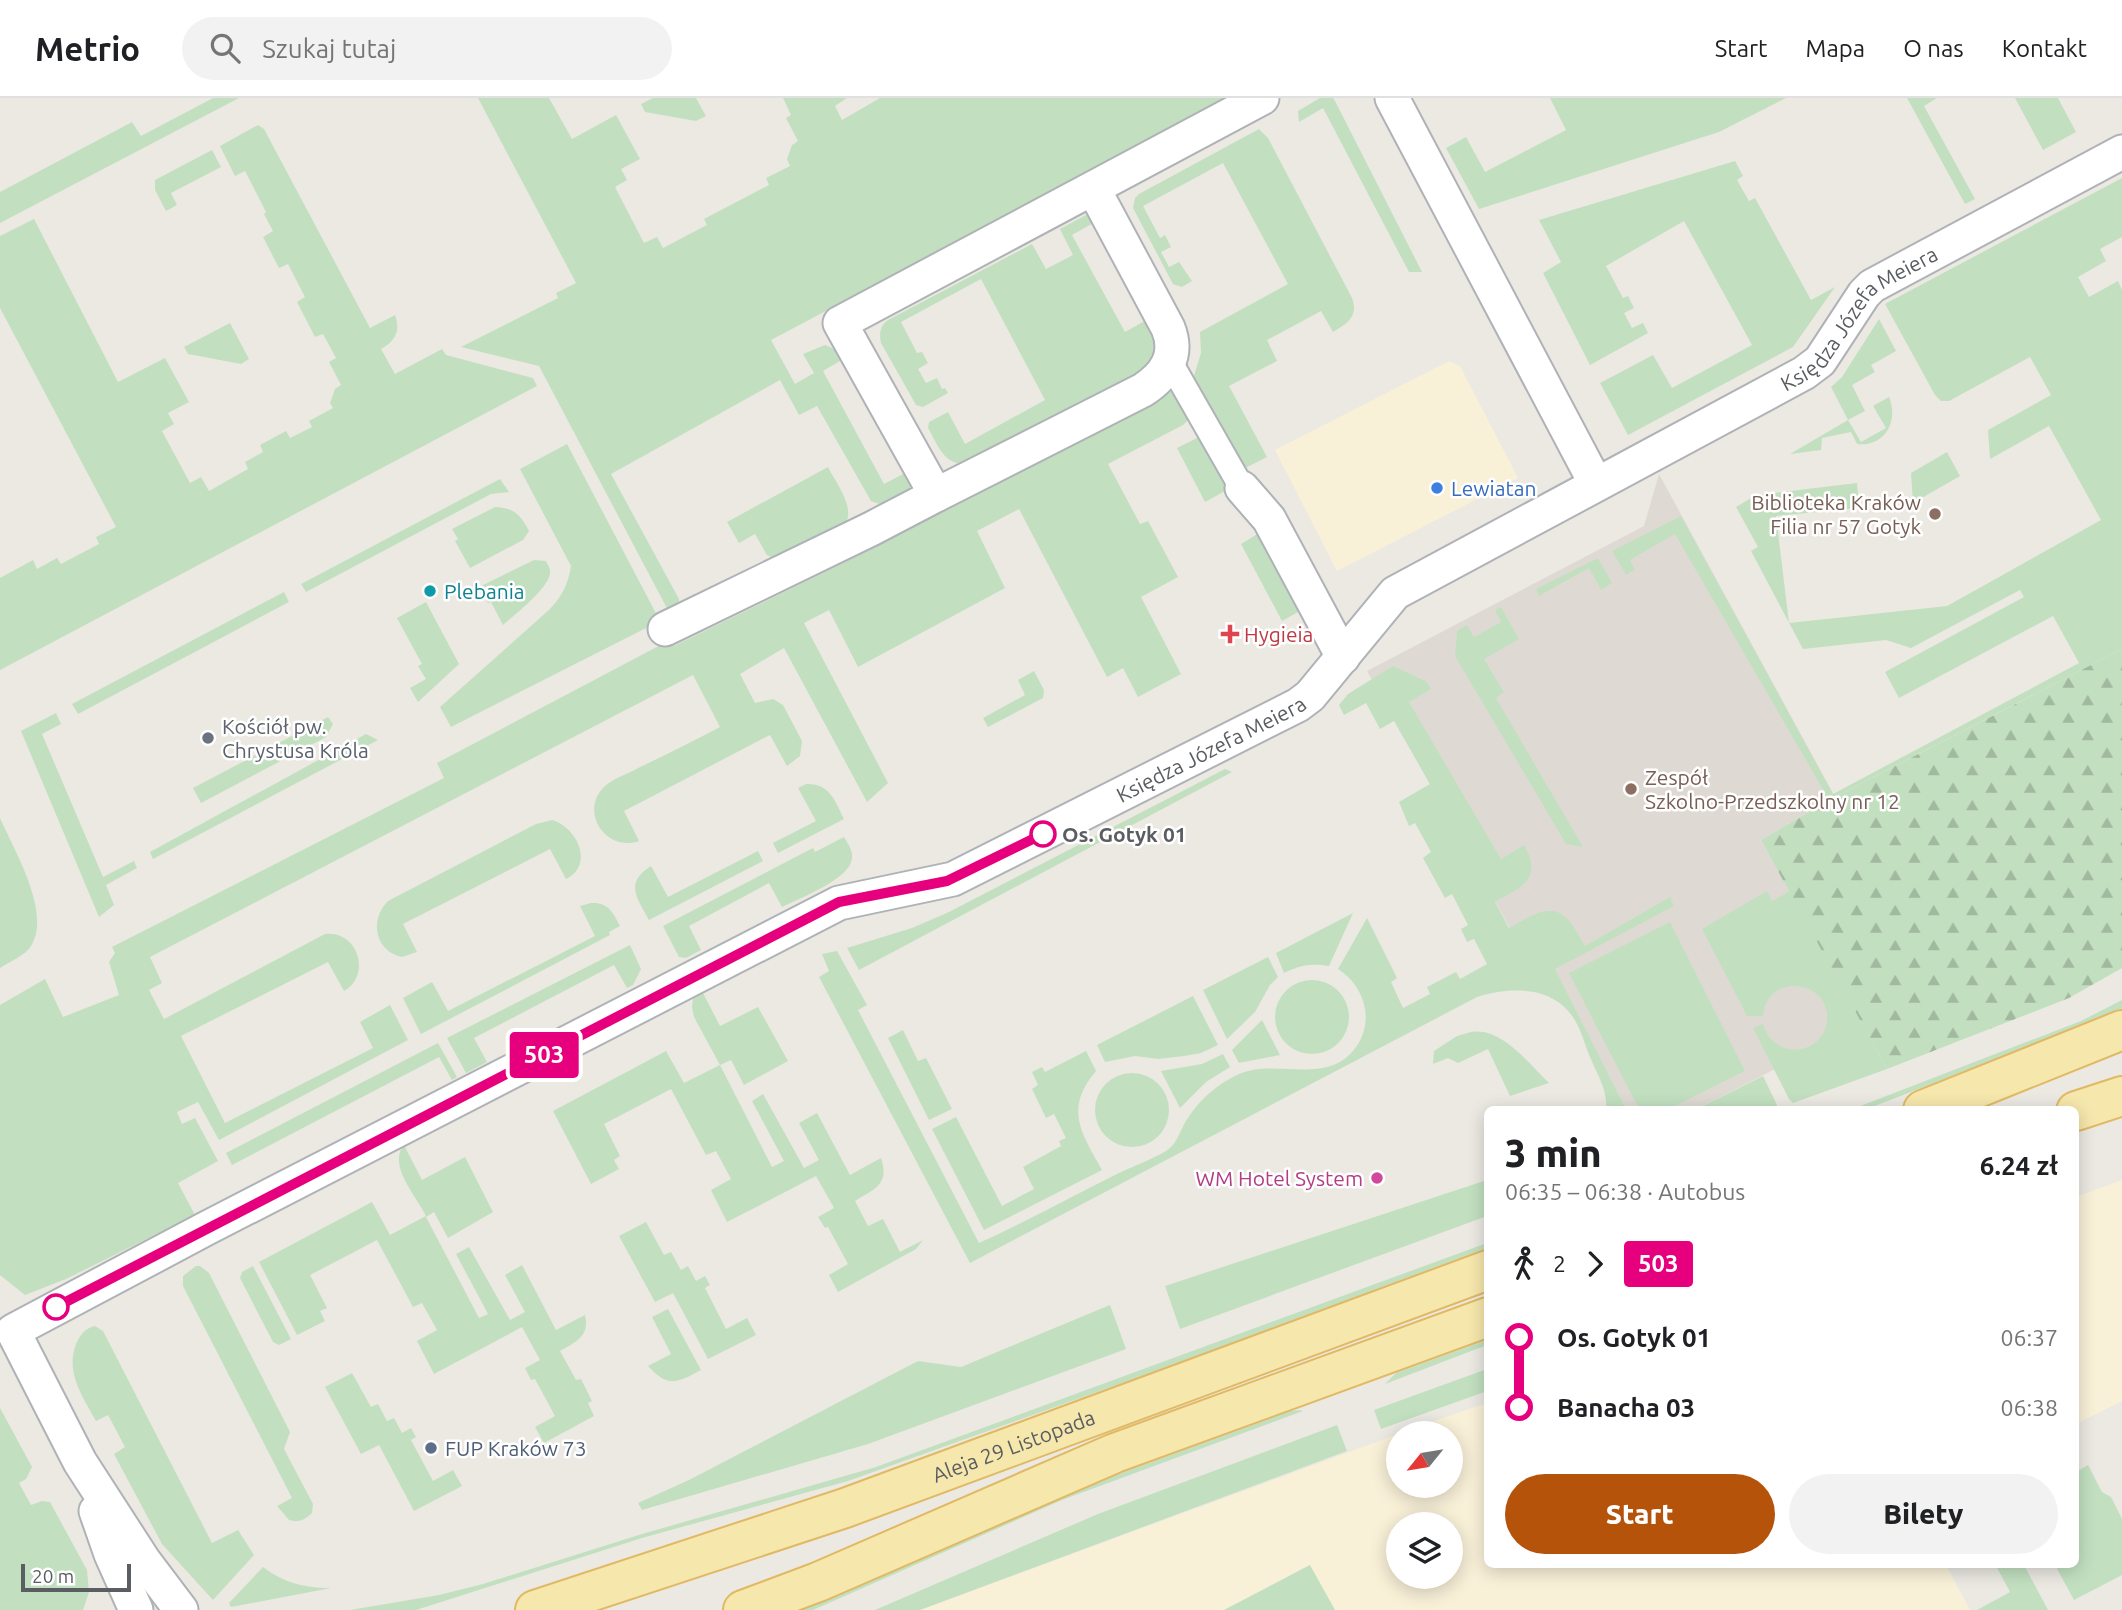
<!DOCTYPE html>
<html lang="pl">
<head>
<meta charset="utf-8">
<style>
  body { margin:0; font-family:Ubuntu,sans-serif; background:#f2f2f2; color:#202124; height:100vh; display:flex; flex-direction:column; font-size:26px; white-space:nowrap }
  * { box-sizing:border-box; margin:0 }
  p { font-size:23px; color:#757577 }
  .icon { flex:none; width:38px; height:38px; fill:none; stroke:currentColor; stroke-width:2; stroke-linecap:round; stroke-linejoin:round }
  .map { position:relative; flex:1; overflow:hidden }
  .sheet { position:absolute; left:1484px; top:1008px; width:595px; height:462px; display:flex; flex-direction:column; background:#fff; border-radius:10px; box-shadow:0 4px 18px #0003 }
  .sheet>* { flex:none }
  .badge { padding:0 14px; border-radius:5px; font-size:24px; line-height:46px }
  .needle { width:46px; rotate:240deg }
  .tools { position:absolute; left:1386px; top:1323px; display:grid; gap:14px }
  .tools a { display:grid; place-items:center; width:77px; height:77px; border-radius:50%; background:#fff; box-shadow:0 4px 18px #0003; font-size:35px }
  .scale { position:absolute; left:21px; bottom:18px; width:110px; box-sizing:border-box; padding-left:7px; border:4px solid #5a5d61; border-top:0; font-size:19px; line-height:24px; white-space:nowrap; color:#5a5d61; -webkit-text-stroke:5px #fff; paint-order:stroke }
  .map>.badge { position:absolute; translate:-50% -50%; box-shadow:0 0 0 4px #fff }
  .legs { display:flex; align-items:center; gap:10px; height:77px; padding:0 21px; font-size:23px }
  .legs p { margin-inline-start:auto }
  .head { display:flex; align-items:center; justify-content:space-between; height:119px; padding:0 21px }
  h1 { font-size:38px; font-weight:800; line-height:52px }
  .cta { display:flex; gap:14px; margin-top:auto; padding:14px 21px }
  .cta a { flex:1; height:80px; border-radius:42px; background:#b45309; color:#fff; font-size:28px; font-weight:800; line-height:80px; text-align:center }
  .cta a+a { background:#f2f2f2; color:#202124 }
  ul { padding:0 21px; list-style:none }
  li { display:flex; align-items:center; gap:24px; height:70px; font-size:26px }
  li i { display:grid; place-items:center; width:10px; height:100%; margin:0 9px; background:currentColor }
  li i::after { content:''; width:18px; height:18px; margin:-9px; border:5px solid; border-radius:50%; background:#fff }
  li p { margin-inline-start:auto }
  li:first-child i { background:linear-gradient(#0000 50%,currentColor 0) }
  li:last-child i { background:linear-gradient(currentColor 50%,#0000 0) }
  header { display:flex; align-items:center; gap:42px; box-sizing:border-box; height:98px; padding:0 35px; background:#fff; border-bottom:2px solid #e0e0e0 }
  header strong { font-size:33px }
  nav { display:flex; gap:38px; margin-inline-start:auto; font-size:24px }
  .search { width:490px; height:63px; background:#f2f2f2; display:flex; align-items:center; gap:18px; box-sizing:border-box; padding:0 24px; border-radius:38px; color:#757577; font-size:26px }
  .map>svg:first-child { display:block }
  .commercial { fill:#f9f0d8; fill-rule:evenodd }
  .education { fill:#dedad3 }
  .green { fill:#c2e0c0 }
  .forest { fill:url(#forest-firs) }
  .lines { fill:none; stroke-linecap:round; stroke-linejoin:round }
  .pedestrian-casing { stroke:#afb2b6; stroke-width:28 }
  .minor-casing { stroke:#afb2b6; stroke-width:37 }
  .primary-casing { stroke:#e1b964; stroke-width:42 }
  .pedestrian { stroke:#fff; stroke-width:24 }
  .minor { stroke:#fff; stroke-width:33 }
  .primary { stroke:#f6e7ac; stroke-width:38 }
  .line-1-casing { stroke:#fff; stroke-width:16 }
  .line-1 { stroke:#e6007e; stroke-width:10 }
  .shop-dot { fill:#3f7fe0; stroke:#fff; stroke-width:2.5 }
  .education-dot { fill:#8d6e63; stroke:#fff; stroke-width:2.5 }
  .culture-dot { fill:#0f9aa8; stroke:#fff; stroke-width:2.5 }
  .health-dot { fill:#e0444e; stroke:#fff; stroke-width:2.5 }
  .worship-dot { fill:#6b7280; stroke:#fff; stroke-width:2.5 }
  .stop-1-dot { fill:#fff; stroke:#e6007e; stroke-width:3.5 }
  .hotel-dot { fill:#d1479c; stroke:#fff; stroke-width:2.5 }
  .service-dot { fill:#5c6f8a; stroke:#fff; stroke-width:2.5 }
  .labels { text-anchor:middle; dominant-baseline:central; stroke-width:5; stroke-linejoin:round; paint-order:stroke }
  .street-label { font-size:21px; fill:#5a5d61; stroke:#fff }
  .shop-label { font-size:21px; fill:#366cbe; stroke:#fff; text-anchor:start }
  .education-label { font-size:21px; fill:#785e54; stroke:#fff; text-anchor:end }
  .culture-label { font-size:21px; fill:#0d838f; stroke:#fff; text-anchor:start }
  .health-label { font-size:21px; fill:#be3a42; stroke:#fff; text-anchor:start }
  .worship-label { font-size:21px; fill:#5b616d; stroke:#fff; text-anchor:start }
  .stop-label { font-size:21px; font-weight:bold; fill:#5a5d61; stroke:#fff; text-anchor:start }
  .hotel-label { font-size:21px; fill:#b23c85; stroke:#fff; text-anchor:end }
  .service-label { font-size:21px; fill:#4e5e75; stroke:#fff; text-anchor:start }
</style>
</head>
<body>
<header>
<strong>Metrio</strong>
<div class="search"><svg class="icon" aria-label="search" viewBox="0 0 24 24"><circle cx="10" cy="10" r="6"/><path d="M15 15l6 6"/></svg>Szukaj tutaj</div>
<nav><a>Start</a><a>Mapa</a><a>O nas</a><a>Kontakt</a></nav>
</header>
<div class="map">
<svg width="2122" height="1512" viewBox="0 0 2122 1512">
  <defs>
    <pattern id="forest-firs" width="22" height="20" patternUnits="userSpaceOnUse" patternTransform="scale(1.75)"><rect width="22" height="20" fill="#c2e0c0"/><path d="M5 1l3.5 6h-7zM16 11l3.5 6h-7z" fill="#a1b99f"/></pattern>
  </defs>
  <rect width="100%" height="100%" fill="#ebe9e2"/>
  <path class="commercial" d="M1449 263 1460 268 1518 380 1337 473 1275 352Z
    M2122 1082V1303L2076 1326V1099Z
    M1487 1305 1488 1466 1946 1467 1970 1512H1335L1309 1467 1224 1512H920L1398 1336V1388H1451V1335H1399ZM1398 1426H1451V1479H1398Z"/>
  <path class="education" d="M1659 376 1835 699 1761 742 1863 926 1697 1011H1626L1549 860 1532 870 1367 573 1644 428Z"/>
  <path class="green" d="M213 0H239L0 125V94L132 24 141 38Z
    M478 0H549L572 41 616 17 640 61 621 71 627 82 615 89 644 145 657 139 663 150 707 127 704 121 769 87 766 80 790 68 787 61 792 47 798 43 786 20 791 17 783 0H847L835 8 842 22 880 0H1228L771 242 795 286 814 275 803 256 825 247 839 253 845 260 823 273 884 386 907 374 910 389 906 396 882 407 871 403 817 308 799 317 780 282 611 376 679 501V505L670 516 539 268 461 249 558 200 556 195 576 185Z
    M653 0H696L706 18 696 23 645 14 641 6Z
    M1320 0H1333L1335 3 1422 174H1409L1323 10 1299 24 1298 13Z
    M1550 0H1786L1719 34 1479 111 1446 50 1466 39 1485 74 1566 32Z
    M1907 0H1937L1924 8 1975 101 1965 106Z
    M2015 0H2058L2076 34 2043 52Z
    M258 27 264 31 370 230 395 217C401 233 395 243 381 251L395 276 442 251 446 257 533 280 537 288 0 572V480L33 462 37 471 57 460 61 466 99 446 96 439 116 429 0 210V138L34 121 118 284 165 260 189 304 168 315 174 326 162 333 190 385 201 379 209 393 248 371 245 364 263 354 260 347 286 333 290 340 312 329 309 323 333 310 330 305 335 291 341 287 329 264 336 260 323 236 315 239 297 204 305 199 288 166 279 170 263 139 273 133 264 116 266 114 245 73 235 78 220 48Z
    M1259 31 1268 40 1352 200C1359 218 1347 226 1333 234L1321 213 1267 242 1277 263 1229 288 1267 359 1241 372 1193 281 1201 255 1200 234 1288 186 1223 65 1143 108 1160 140 1165 137 1171 149 1161 154 1169 169 1179 164 1192 183 1182 189 1173 186 1133 110 1135 100 1139 96Z
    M212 52 221 69 171 95 177 107 166 113 155 92V82Z
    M1735 63 1743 78 1737 82 1749 103 1755 100 1811 202 1835 189 1793 249 1628 337 1600 285 1653 257 1672 290 1752 247 1684 123 1606 168 1623 200 1628 198 1634 210 1624 215 1632 230 1643 225 1648 235 1590 267 1543 175 1561 164 1539 122Z
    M2122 80V139L2100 151 2106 163 2078 179 2089 199 2118 183 2122 192V551L1829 702 1675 436 1630 462 1635 472 1626 477 1612 453 1681 418 1833 696 2079 565 2053 518 1899 600 1885 574 2024 499 2020 492 1911 550 1886 542 1803 551 1751 453 1758 449 1736 409 1756 397 1857 385 1859 410 1776 418 1789 525 1947 508 2101 422 2049 328 1990 361 1988 332 2051 297 2030 259 1949 303H1941L1935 297 1885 206Z
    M1086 117 1095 124 1072 137 1125 234 1148 221 1158 253 1147 272 962 366C942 364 937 345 928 330L929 324 948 314 965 346 1045 302 981 181 901 224 917 255 922 254 928 265 918 271 926 285 937 280 942 291 945 290 948 295 923 309 916 307 881 245C879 235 880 228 888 222L1032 146 1046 171 1073 157 1060 131Z
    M1879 221 1896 253 1871 267 1875 274 1852 287 1865 313 1848 322 1861 344 1886 330 1873 308 1889 299C1899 323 1885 349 1857 346L1851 334 1822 340 1821 352 1790 356 1848 322 1831 289 1842 279Z
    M230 225 249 261 241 266 188 256 184 249Z
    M1170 287 1189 321 1183 327 1108 366 1140 426 1148 423 1178 479 1141 499 1181 576 1138 599 1123 570 1107 579 1019 411 977 433 1005 490 858 569 829 512 804 525 888 685 867 704 784 550 740 576 755 605 773 601 783 607 802 643 800 658 787 668 770 637 624 713 639 743C606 755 578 713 605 688 614 680 628 676 638 670 666 657 693 643 720 629L693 577 150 859 162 885 149 892 164 921 325 836C358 832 372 877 344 893L328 864 181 938 225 1025 373 950 360 924 390 907 408 942 219 1042 198 1004 177 1014 182 1026 195 1020 218 1063 178 1085 195 1117 66 1181 25 1197 0 1177V907L45 881 63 919 119 897 109 864 115 855 112 849 444 680 437 665 670 542 674 548 874 450 1143 305Z
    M1199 339 1227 392 1205 404 1177 350Z
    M567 346 660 523 451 629 440 609 550 511C563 497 568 486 571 468L520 371Z
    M1947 354 1960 378 1913 405 1911 375Z
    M828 369C836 385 856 410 845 426L776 461 767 457 755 436 739 445 727 424Z
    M500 381 509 394 491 396 306 494 301 486Z
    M495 409C514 410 520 416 529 433L523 442 470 470 455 443 458 441 452 431Z
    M1259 435 1300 513 1282 523 1241 446Z
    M1598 460 1612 485 1601 492 1589 470 1539 498 1536 491Z
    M534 462 546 463C547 466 550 469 550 473 552 488 514 517 503 527L491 504 488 505 479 489Z
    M284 494 289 504 78 616 72 606Z
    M426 504 459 566 418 604 410 590 426 581 418 568 422 566 397 520Z
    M1501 509 1519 541 1484 561 1504 594 1496 600 1583 749 1566 746 1455 558 1457 533 1467 527 1474 539 1501 524 1495 512Z
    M1393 568 1426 583 1431 591 1409 604 1501 761 1524 747C1544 781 1521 789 1495 804L1509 830C1529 820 1552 800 1570 824 1576 831 1580 840 1585 848L1670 799 1674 808 1555 871 1626 1011H1606C1608 993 1597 976 1590 959 1584 945 1580 926 1569 914 1546 887 1507 890 1477 899L970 1165 819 879 829 873 822 856 837 853 867 907 858 912 979 1145C1026 1124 1071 1099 1117 1076 1131 1069 1159 1059 1170 1050 1177 1044 1181 1031 1186 1023 1198 1003 1216 987 1237 977 1273 959 1323 988 1353 953 1376 926 1366 889 1338 871L1367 820 1397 880 1391 884 1403 910 1430 896 1427 889 1456 874 1460 881 1487 866 1474 841 1467 844 1461 831 1468 827 1452 796 1445 800 1423 760 1431 754 1415 725 1409 728 1399 704 1430 686 1394 623 1380 631 1366 605 1344 617 1339 607 1348 596Z
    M1034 573 1044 592 1043 600 988 629 983 620 1025 597 1018 582Z
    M56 615 61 626 42 636 103 779 134 763 137 770 106 787 114 807 99 819 21 633Z
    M328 619 333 626 326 639 201 705 193 690Z
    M366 636 378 642 153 761 150 754Z
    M1225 671 1232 674 859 872 847 850 912 830 949 814Z
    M806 686C830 685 835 703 844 721L778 755 773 745 816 723 798 690Z
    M0 720C14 752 52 815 31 848 26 857 9 864 0 870Z
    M552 722C577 729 595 767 566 781L550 751 403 826 417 854 402 859C375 853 369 822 388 803L536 726Z
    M844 739C848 746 853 752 852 760 851 781 800 800 782 809L769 785 689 828 701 852 686 860 679 859 663 828 813 750 815 754Z
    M758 753 763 763 649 822C637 800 624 785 651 768L668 799Z
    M1767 793 1772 803 1790 793 1887 971 1793 1005 1789 1001 1753 930 1763 926C1768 946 1790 958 1810 948 1818 944 1824 936 1826 928 1837 884 1768 870 1763 918H1747L1702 831Z
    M591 805C608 804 613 814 620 828L609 834 610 837 421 936 403 900 432 884 448 913 595 838 580 808Z
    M1353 815 1329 868C1311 865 1300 867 1284 875L1276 855Z
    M1670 824 1745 973 1669 1011H1639L1569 875Z
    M630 847 641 871 633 887 627 890 614 867 474 940 487 964 466 975 447 940Z
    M1268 859 1278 879 1270 887 1255 914 1227 941 1203 892Z
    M1275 919a37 37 0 1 1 74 0a37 37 0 1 1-74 0Z
    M702 893 720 928 758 909 788 963 744 987 731 962 720 967 772 1069 784 1063 752 1003 763 996 804 1070 819 1062 799 1025 817 1015 850 1077 881 1060C890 1087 874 1091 855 1103L868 1128 883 1121 900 1154 923 1142 916 1151 838 1194 829 1177 848 1166 828 1129 825 1130 818 1119 834 1110 816 1078 727 1124 711 1092 731 1081 716 1053 706 1057 671 991 604 1026 620 1058 614 1062 619 1071 591 1086 553 1013 666 953 684 985 720 967 694 919 692 909 693 901Z
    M1193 898 1218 947 1201 955 1184 958 1158 961 1135 958 1105 964 1097 947Z
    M2122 902V912L1867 1011 1850 1012 2081 923Z
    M1262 922 1280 957 1239 965 1232 952Z
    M903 932 918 963 926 960 952 1011 929 1022 888 940Z
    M1471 934C1502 929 1529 966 1549 985L1510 998 1488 951 1458 965 1448 960 1433 966 1434 953 1457 938Z
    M438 945 457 979 452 982 439 959 232 1067 226 1055Z
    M1086 953 1096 973C1064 1011 1081 1034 1102 1072L984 1132 932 1031 956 1019 1002 1108 1034 1091 1023 1069 1061 1048 1059 1043 1066 1040 1054 1016 1046 1020 1032 991 1038 987 1032 974 1042 969 1045 974Z
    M1223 956 1230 969 1206 984 1180 1010 1161 973 1202 966Z
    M1095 1012a37 37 0 1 1 74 0a37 37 0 1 1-74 0Z
    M1763 978 1777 1007 1776 1011H1697Z
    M404 1047 422 1082 465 1059 493 1114 448 1140 434 1114 426 1119 479 1220 488 1216 456 1156 469 1149 510 1222 525 1214 505 1177 522 1167 556 1232 585 1217C590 1238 576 1244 560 1253L576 1282 581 1281 592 1303 588 1305 594 1318 544 1345 535 1329 555 1318 535 1281 531 1282 525 1270 540 1262 522 1229 434 1276 417 1243 437 1232 422 1205 413 1209 377 1142 310 1177 327 1210 320 1213 325 1223 297 1237 259 1164 372 1104 390 1137 426 1118C417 1099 387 1067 404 1047Z
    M1487 1082V1118L1180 1231 1165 1188Z
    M646 1124 664 1157 671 1154 681 1172 688 1168 696 1183 705 1178 710 1187 705 1190 726 1231 747 1220 756 1237 708 1261 673 1195 655 1204 619 1138Z
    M1487 1145V1150L1195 1259 848 1383 642 1440 416 1512H350L439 1497 483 1486 642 1436 876 1369Z
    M196 1168H200L209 1175 290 1334 284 1351 313 1406 312 1415C305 1422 298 1425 289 1422L277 1408 292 1400 183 1188V1178Z
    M253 1168 291 1241 279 1247 273 1244 240 1180 242 1174Z
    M1110 1207 1126 1251 868 1346 642 1412 638 1405 689 1382 918 1263 961 1269Z
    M668 1211 701 1272C677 1285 668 1290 648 1268L671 1256 652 1219Z
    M95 1228 103 1233 212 1445 238 1432 254 1457 213 1502 162 1446 114 1356 125 1349 108 1317 96 1323C83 1299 65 1275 76 1246 80 1237 85 1230 95 1228Z
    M1487 1242V1247L1385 1286 1396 1275Z
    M1487 1271V1293L1381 1331 1374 1312Z
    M352 1275 371 1309 378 1306 387 1323 394 1320 402 1335 411 1330 416 1339 411 1342 433 1383 453 1372 462 1388 414 1413 379 1347 361 1356 325 1289Z
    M0 1310 32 1369 26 1381 19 1385 31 1407 42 1403 50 1404 87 1472 89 1494 83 1512H0Z
    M1299 1312 1303 1313 1062 1402 813 1512H794L1108 1380 1290 1313Z
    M1337 1327 1347 1353 920 1512H875L1098 1416Z
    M2088 1367 2102 1394 2111 1399 2122 1421V1477L2074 1502 2055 1467 2076 1466V1374Z
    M1995 1466 2024 1467 2048 1512H1977L2010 1494Z
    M1310 1467 1335 1512H1224Z
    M263 1469C284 1485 305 1490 331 1490L231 1509 229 1505Z"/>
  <path class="forest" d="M2122 551V870L2069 900 1887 971 1761 742 1835 699Z"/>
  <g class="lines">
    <g class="pedestrian-casing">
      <path id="pedestrian" d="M1170 264 1242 390"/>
    </g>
    <g class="minor-casing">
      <g id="minor">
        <path d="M1392 0 1596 386"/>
        <path d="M1093 90 1168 230C1179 257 1166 277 1143 292L936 397 840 225 1262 0"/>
        <path d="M1242 390 1269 421 1343 559"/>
        <path d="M665 531 871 431 936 397"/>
        <path d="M96 1413 111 1456 136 1512"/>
        <path id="s1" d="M181 1512 144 1463 80 1364 13 1233 207 1130 839 805 953 781 1298 607 1310 598 1395 495 1804 275 1820 263 1864 196 1872 188 2122 54"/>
      </g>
    </g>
    <g class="primary-casing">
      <g id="primary">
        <path d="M1923 1012 2122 932"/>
        <path d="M2076 1013 2122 998"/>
        <path id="s2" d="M535 1512 845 1410 1488 1172"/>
        <path d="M743 1512 818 1484 1115 1355 1488 1219"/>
      </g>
    </g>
    <use href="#pedestrian" class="pedestrian"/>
    <use href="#minor" class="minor"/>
    <use href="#primary" class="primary"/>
  </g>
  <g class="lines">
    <g class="line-1-casing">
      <path id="line-1" d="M56 1209 839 804 947 783 1043 736"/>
    </g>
    <use href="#line-1" class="line-1"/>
  </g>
  <circle class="shop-dot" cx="1437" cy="390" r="7"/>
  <g class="education-dot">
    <circle cx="1935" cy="416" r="7"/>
    <circle cx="1631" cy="691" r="7"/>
  </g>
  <circle class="culture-dot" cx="430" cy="493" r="7"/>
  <path class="health-dot" d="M1226.5 525.5h7v7h7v7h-7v7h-7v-7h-7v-7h7z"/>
  <circle class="worship-dot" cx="208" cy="640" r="7"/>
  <g class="stop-1-dot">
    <circle cx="1043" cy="736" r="12"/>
    <circle cx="56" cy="1209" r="12"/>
  </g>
  <circle class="hotel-dot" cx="1377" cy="1080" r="7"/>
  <circle class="service-dot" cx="431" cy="1350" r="7"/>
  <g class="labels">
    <g class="street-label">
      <text stroke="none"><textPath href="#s1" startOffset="2452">Księdza Józefa Meiera</textPath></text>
      <text stroke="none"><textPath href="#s1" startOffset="1662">Księdza Józefa Meiera</textPath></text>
      <text stroke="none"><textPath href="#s2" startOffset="506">Aleja 29 Listopada</textPath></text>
    </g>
    <g class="shop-label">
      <text x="1451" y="390">Lewiatan</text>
    </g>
    <g class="education-label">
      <text x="1921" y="404">Biblioteka Kraków<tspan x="1921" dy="24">Filia nr 57 Gotyk</tspan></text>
      <text x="1645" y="679" text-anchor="start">Zespół<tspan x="1645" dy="24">Szkolno-Przedszkolny nr 12</tspan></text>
    </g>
    <g class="culture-label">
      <text x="444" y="493">Plebania</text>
    </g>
    <g class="health-label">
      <text x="1244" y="536">Hygieia</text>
    </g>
    <g class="worship-label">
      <text x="222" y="628">Kościół pw.<tspan x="222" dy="24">Chrystusa Króla</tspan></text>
    </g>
    <g class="stop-label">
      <text x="1062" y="736">Os. Gotyk 01</text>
    </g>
    <g class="hotel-label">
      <text x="1363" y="1080">WM Hotel System</text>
    </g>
    <g class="service-label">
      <text x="445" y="1350">FUP Kraków 73</text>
    </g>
  </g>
</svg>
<div class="tools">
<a><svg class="needle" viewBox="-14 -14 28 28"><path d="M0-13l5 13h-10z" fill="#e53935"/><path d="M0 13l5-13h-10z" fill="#757577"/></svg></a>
<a><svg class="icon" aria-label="layers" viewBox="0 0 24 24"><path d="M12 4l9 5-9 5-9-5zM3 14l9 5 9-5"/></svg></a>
</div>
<div class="scale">20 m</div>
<b class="badge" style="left:544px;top:957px;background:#e6007e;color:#fff">503</b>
<section class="sheet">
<div class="head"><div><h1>3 min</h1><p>06:35 – 06:38 · Autobus</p></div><b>6.24 zł</b></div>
<div class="legs"><svg class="icon" aria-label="walk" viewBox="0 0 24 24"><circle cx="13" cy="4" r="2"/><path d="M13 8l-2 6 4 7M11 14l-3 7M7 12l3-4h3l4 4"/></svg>2<svg class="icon" aria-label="forward" viewBox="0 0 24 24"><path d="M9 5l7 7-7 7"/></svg><b class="badge" style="background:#e6007e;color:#fff">503</b></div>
<ul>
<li><i style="color:#e6007e"></i><b>Os. Gotyk 01</b><p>06:37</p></li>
<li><i style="color:#e6007e"></i><b>Banacha 03</b><p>06:38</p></li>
</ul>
<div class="cta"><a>Start</a><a>Bilety</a></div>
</section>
</div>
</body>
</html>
